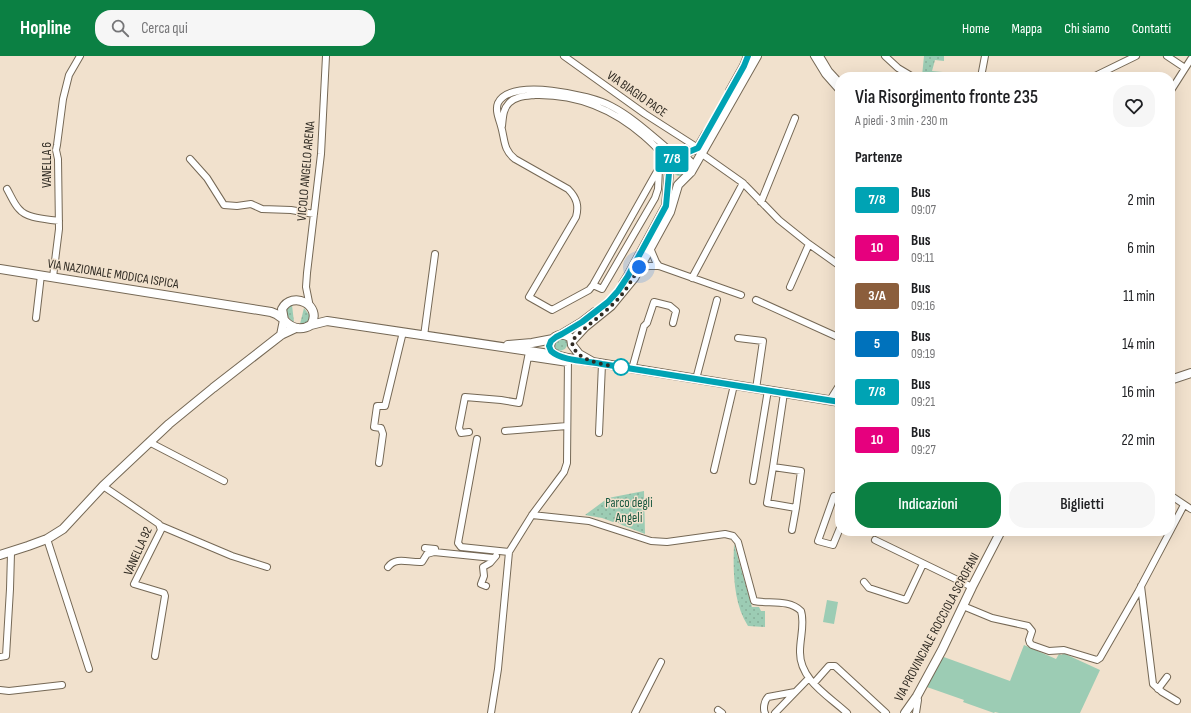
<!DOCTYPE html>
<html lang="it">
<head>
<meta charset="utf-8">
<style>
  body { margin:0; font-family:"Sofia Sans Condensed",sans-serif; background:#f6f6f6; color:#202124; height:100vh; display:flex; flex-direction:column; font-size:15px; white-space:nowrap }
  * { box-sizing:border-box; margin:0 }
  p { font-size:13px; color:#757577 }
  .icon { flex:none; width:22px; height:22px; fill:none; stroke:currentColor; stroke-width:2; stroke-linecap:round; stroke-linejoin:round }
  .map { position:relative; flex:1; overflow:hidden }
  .side { position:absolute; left:835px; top:16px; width:340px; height:464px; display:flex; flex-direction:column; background:#fff; border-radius:16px; box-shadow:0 4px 16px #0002 }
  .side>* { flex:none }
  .badge { padding:0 8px; border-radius:3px; font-size:14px; line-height:26px }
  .you { position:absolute; width:20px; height:20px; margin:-10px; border:3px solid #fff; border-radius:50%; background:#1a73e8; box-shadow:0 0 0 6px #1a73e833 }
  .map>.badge { position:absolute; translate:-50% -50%; box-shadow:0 0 0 2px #fff }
  h2 { padding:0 20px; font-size:15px; line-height:36px }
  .round { display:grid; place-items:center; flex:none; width:42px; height:42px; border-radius:16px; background:#f6f6f6 }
  .overview { display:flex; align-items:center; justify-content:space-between; height:68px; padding:0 20px }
  h1 { font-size:19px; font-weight:600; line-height:30px }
  .cta { display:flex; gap:8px; margin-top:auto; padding:8px 20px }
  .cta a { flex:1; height:46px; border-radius:16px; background:#0b8043; color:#fff; font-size:16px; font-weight:600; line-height:46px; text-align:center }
  .cta a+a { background:#f6f6f6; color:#202124 }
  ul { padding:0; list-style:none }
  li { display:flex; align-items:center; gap:12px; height:48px; padding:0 20px }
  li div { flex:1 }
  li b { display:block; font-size:15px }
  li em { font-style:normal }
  li .badge { min-width:44px; font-weight:700; text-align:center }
  header { display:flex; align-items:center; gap:24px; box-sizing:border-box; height:56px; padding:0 20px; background:#0b8043; color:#fff }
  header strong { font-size:19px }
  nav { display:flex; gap:22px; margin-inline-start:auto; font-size:14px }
  .search { width:280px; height:36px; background:#f6f6f6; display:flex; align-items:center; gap:10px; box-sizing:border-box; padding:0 14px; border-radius:16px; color:#757577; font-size:15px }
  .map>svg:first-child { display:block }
  .park { fill:url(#park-dots) }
  .pitch { fill:#9cccb4 }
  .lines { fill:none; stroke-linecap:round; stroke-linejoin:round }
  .street-casing { stroke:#756855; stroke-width:8 }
  .secondary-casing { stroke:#756855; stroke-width:10 }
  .street { stroke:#fff; stroke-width:6 }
  .secondary { stroke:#fff; stroke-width:8 }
  .line-casing { stroke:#fff; stroke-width:9 }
  .line { stroke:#00a3b4; stroke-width:6 }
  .walk { stroke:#302b23; stroke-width:4; stroke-dasharray:0 7.2 }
  .stop-dot { fill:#fff; stroke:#00a3b4; stroke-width:2 }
  .labels { text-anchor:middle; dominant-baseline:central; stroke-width:3; stroke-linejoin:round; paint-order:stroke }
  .street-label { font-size:13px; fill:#302b23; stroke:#f1e1cd }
  .park-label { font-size:13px; fill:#17573e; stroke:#f1e1cd }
</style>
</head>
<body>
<header>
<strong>Hopline</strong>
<div class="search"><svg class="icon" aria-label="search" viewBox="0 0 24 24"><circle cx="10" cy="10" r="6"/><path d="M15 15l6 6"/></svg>Cerca qui</div>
<nav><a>Home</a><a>Mappa</a><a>Chi siamo</a><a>Contatti</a></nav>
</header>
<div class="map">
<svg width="1191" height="657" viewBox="0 0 1191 657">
  <defs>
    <pattern id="park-dots" width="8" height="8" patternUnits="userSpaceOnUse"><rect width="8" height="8" fill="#9cccb4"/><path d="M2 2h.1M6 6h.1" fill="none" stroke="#87af9a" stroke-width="1.8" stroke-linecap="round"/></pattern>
  </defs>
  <rect width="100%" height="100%" fill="#f1e1cd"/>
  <path class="park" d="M924 0H944V5L935 4 932 15 943 16V21L922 20Z
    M672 112a8 8 0 1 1 16 0a8 8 0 1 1-16 0Z
    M292 249 294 266C289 263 286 259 287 253Z
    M304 252 310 260 309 265 304 268H300Z
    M560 283 567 284 568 288 565 293 560 295 555 293C554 288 556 285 560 283Z
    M644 435 645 478 622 469 615 465 613 466 602 462 585 459 608 442Z
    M734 488 752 551H759L761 555H765V571L748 570C733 547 733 514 734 488Z"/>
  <path class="pitch" d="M827 544 838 546 834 568 823 566Z
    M1024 589 1056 603 1059 598 1062 599 1063 597 1100 614 1080 657H999L995 656 994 657 963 646 964 644 924 630 941 600 1010 625Z"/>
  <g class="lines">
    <g class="street-casing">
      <path id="street" d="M564 0 645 58 698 92
        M814 0 825 18 840 35
        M820 0 829 15 840 27
        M885 0 898 12 913 21
        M1167 0 1185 12
        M981 21 985 0
        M1093 21 1136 0
        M1170 36 1191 3
        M502 70C503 61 503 53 509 47 516 40 526 40 535 39 576 38 613 53 644 80 652 87 659 93 664 103
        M675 95 669 97 664 103 593 229 589 234 552 254 529 241 576 161C579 150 577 142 568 133L515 103C503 94 505 83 501 70 499 63 495 54 498 47 511 21 591 39 611 50 632 61 649 77 667 92L682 100
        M702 98 743 127 779 164 809 188 840 210
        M190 103 207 122 224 149 237 150 251 148 262 153 291 154 314 158
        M7 133C11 140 14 148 19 153 27 163 47 163 59 165
        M761 146 795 62
        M650 192 656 206 659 210
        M639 211 650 210H659L741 239
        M53 221 59 173 58 103 56 94 57 89 63 43 69 19 80 0
        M692 222 743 127
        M593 229 602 233 655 142 658 133 659 113
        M790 231 809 188
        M756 244 840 282
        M310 251 306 231 307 217 321 98 326 0
        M36 262 41 219
        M424 280 435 198
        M738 282 763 285 756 333
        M528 301 568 307
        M632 313 644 270 647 267 654 246 670 250 676 255 673 267
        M696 323 717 244
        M830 344 840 328
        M505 375 567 370
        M469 376 461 377 459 372 465 341 501 344 519 347 529 296
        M599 377 602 308
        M477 383 458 487 461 491 509 496
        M149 386 224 425
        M379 407 383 378 381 372 374 371 377 350H385L403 276
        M773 411 767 447 796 452 801 415 773 411 784 337
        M714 414 734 329
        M753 425 768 334
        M103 430 159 468 161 474 134 528 164 537 165 540 155 600
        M1170 439 1191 453
        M840 441 834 440 818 485 833 489 840 472
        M532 459 589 465 651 485 667 486 725 478 733 480 738 486 754 545C769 548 789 543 801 555 805 567 800 582 800 595 799 624 829 640 847 657
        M161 470 232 500 267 511
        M792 474 796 452
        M47 483 89 613
        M875 484 972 531
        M425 492 435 493
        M388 511C396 500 409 507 422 506L427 498 434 496 493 502
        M864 526 869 532 906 544 923 508
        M486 530 481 528 484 520 483 511 490 507 496 500
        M1141 530 1153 628 1162 636 1177 645
        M963 550 992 562 1028 570 1032 575 1029 584 1030 587 1032 589 1049 595 1064 594 1097 604 1100 602 1138 536 1184 449
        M0 601 6 600 10 533 11 497
        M814 627 829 610H835L886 657
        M1158 633 1167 621
        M0 634 9 635 62 629
        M718 654 722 657
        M491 657 498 613 509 496 532 459 564 416 567 407 568 302
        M635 657 661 606
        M765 657C763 653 764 645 768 641L795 636
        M775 657 809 622
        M916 657 918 644 917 640"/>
    </g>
    <g class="secondary-casing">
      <path id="secondary" d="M730 35 744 10 748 0
        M679 100 698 92 706 78
        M0 213 271 256 276 258 283 263
        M623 228 628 220 666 150 670 106 677 100H684L691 107V116
        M311 269 327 265 556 299
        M562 278 582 266 595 256
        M281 279 284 264 282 253C292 234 323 249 311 269 301 275 291 272 284 264
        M572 285 585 271 611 250 634 222 670 156 678 129 691 116 757 0
        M508 289 532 287 553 283
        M593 306 579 298 572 289 571 282C560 274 547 282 551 295L556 299 568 302 840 346
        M1170 324 1191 317
        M0 499 28 490 47 483 63 473 103 430 169 368 213 332 281 279 296 272
        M905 657 917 640 942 594 972 531 1001 475"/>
    </g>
    <use href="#street" class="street"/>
    <use href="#secondary" class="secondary"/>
  </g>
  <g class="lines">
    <g class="line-casing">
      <path id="line" d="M748 0 744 10 698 92 674 102 670 106 666 150 628 220 618 235 608 246 582 266 562 278 556 281 551 285 549 290 551 295C562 305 587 305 602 308L840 346"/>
    </g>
    <use href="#line" class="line"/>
    <path class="walk" d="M621 311 625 312C610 309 573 307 572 285 584 271 599 262 612 249 623 239 632 225 639 211"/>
  </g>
  <circle class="stop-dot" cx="621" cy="311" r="8"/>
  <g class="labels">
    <g class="street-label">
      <text transform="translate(637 38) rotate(35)">VIA BIAGIO PACE</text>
      <text transform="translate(47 109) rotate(-90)">VANELLA 6</text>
      <text transform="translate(306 115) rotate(-85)">VICOLO ANGELO ARENA</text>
      <text transform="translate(113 218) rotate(9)">VIA NAZIONALE MODICA ISPICA</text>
      <text transform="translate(138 495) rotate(-66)">VANELLA 92</text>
      <text transform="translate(937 571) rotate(-62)">VIA PROVINCIALE ROCCIOLA SCROFANI</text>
    </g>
    <g class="park-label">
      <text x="629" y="447">Parco degli<tspan x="629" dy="15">Angeli</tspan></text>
    </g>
  </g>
</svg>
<div class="you" style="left:639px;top:211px"></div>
<b class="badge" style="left:672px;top:103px;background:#00a3b4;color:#fff">7/8</b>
<section class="side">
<div class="overview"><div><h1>Via Risorgimento fronte 235</h1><p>A piedi · 3 min · 230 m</p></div><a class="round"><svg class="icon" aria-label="heart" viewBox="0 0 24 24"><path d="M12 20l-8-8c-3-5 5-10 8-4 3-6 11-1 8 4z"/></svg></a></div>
<h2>Partenze</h2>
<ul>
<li><span class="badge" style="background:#00a3b4;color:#fff">7/8</span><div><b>Bus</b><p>09:07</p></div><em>2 min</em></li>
<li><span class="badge" style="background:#e6007e;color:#fff">10</span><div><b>Bus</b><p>09:11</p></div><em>6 min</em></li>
<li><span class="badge" style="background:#8b5e3c;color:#fff">3/A</span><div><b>Bus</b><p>09:16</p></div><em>11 min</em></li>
<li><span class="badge" style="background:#0072bc;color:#fff">5</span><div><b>Bus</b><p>09:19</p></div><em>14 min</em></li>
<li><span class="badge" style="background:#00a3b4;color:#fff">7/8</span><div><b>Bus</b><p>09:21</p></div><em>16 min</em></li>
<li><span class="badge" style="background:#e6007e;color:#fff">10</span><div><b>Bus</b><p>09:27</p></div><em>22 min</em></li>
</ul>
<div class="cta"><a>Indicazioni</a><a>Biglietti</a></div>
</section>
</div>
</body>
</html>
